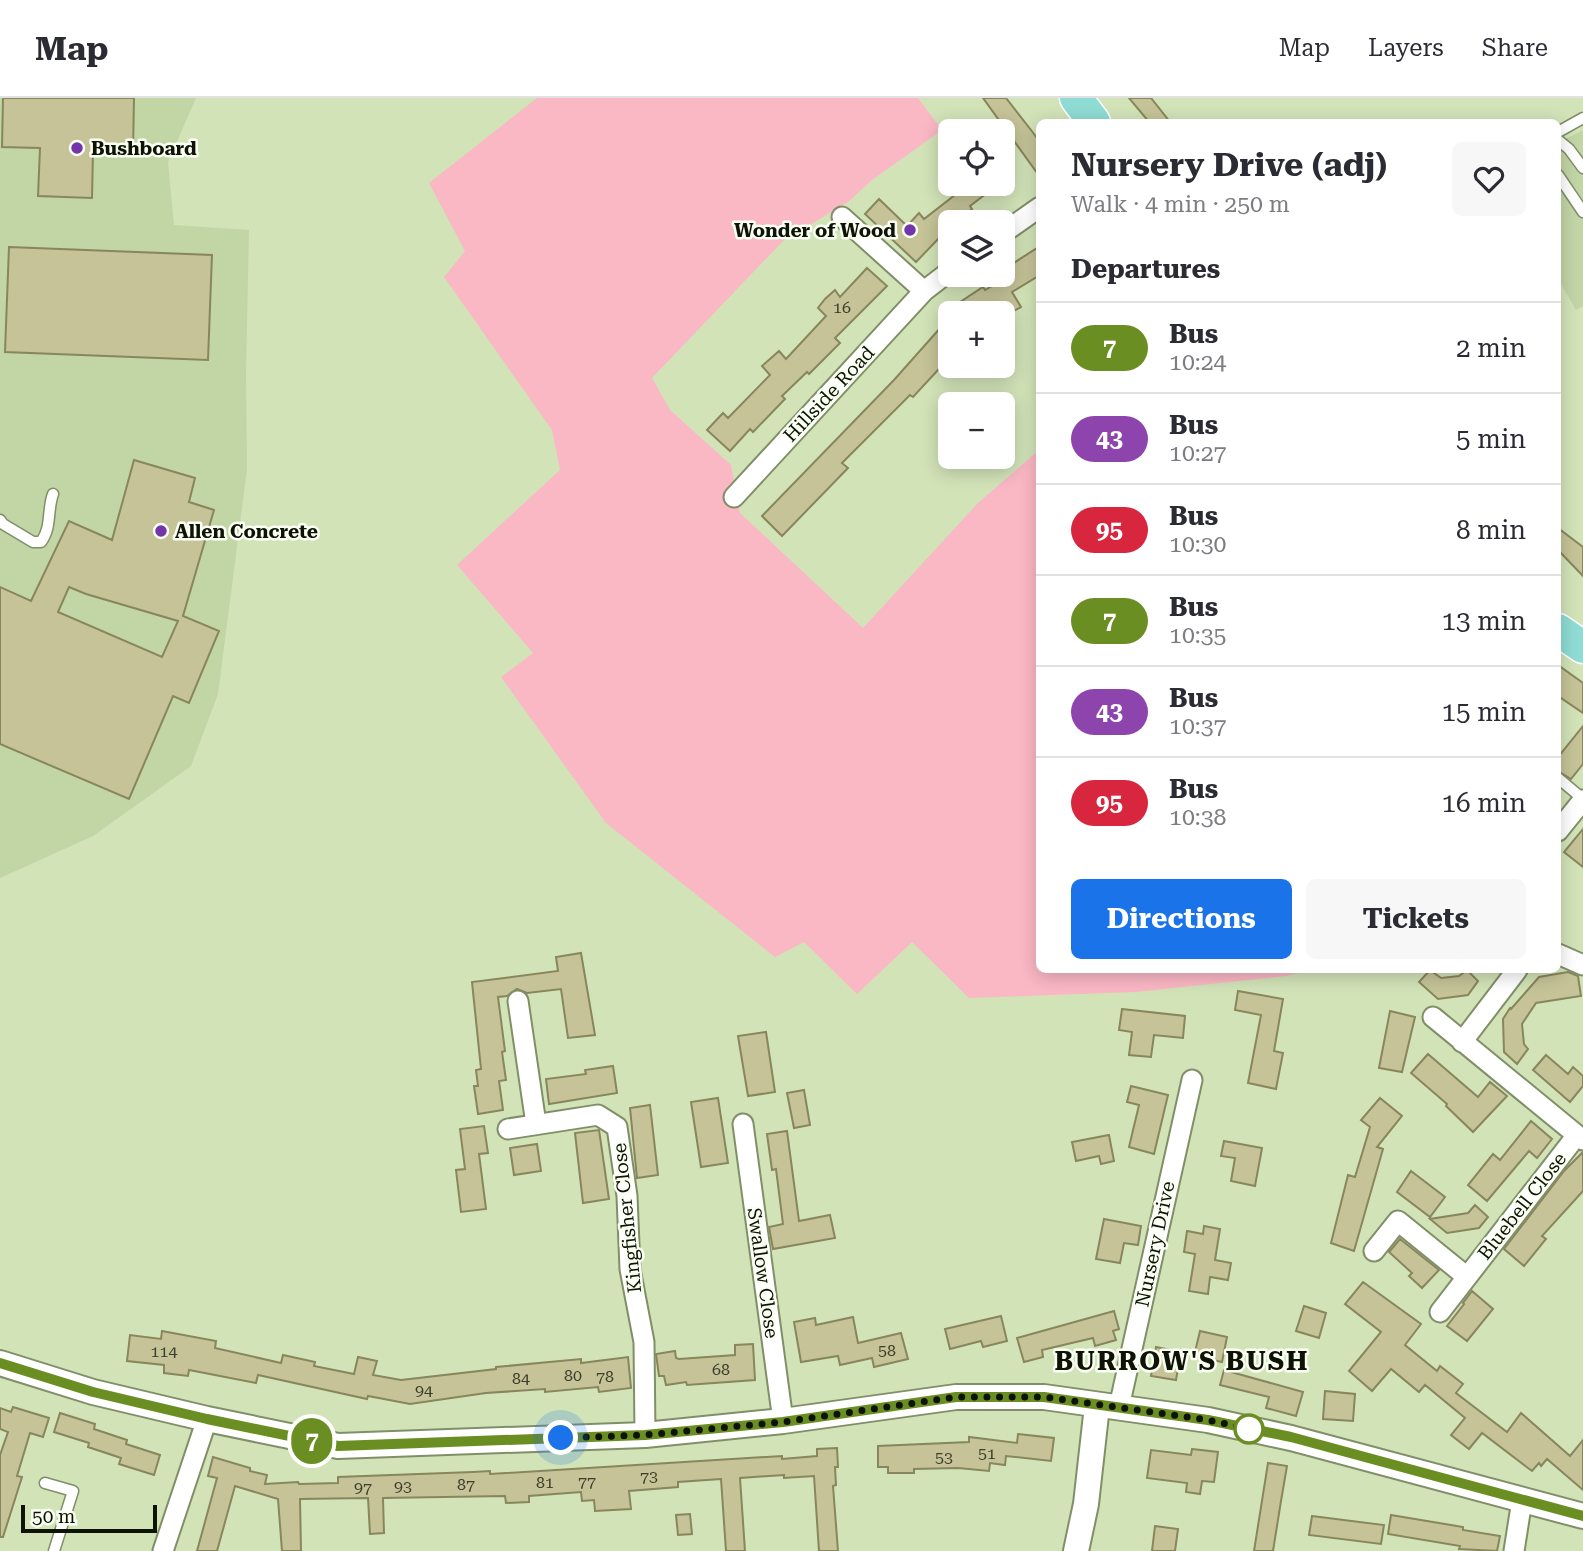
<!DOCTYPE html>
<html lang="en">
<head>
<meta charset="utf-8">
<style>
  body { margin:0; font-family:"Roboto Serif",serif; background:#f7f7f7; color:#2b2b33; height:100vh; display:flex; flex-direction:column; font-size:26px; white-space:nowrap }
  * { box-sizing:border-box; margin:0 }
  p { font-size:23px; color:#7c7c81 }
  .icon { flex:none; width:38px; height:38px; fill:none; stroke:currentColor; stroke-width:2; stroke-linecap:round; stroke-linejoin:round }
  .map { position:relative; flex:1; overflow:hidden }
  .sheet { position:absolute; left:1036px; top:21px; width:525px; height:854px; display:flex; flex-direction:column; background:#fff; border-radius:10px; box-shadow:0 4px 18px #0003 }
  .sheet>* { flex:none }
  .badge { padding:0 14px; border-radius:23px; font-size:24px; line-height:46px }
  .buttons { position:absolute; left:938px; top:21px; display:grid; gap:14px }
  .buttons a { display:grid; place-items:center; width:77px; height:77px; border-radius:10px; background:#fff; box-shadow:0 4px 18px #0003; font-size:35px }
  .scale { position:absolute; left:21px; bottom:18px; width:136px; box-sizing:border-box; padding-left:7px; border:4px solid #0e1305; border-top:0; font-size:19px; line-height:24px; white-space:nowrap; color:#0e1305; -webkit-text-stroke:5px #f9fff2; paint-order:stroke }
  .you { position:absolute; width:35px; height:35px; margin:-18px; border:5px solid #fff; border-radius:50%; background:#1a73e8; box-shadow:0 0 0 10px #1a73e833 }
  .map>.badge { position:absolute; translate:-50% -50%; box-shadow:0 0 0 4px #fff }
  h2 { padding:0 35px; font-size:26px; line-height:63px }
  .round { display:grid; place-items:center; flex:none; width:74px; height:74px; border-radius:10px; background:#f7f7f7 }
  .overview { display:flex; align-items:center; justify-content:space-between; height:119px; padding:0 35px }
  h1 { font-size:33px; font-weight:700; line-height:52px }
  .primary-button { display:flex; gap:14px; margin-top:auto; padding:14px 35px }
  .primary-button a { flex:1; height:80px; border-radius:10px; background:#1a73e8; color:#fff; font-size:28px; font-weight:700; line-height:80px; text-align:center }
  .primary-button a+a { background:#f7f7f7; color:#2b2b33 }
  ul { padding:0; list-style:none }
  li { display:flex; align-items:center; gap:21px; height:91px; padding:0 35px; border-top:2px solid #e1e1e2 }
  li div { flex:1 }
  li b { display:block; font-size:26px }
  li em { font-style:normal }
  li .badge { min-width:77px; font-weight:700; text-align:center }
  header { display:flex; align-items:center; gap:42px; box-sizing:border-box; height:98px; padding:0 35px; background:#fff; border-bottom:2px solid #e1e1e2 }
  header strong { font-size:33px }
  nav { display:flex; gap:38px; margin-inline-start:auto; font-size:24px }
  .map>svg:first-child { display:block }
  .built { fill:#c2d5a5 }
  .green { fill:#fab7c4 }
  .building { fill:#c5c397; stroke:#88865c; stroke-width:2; fill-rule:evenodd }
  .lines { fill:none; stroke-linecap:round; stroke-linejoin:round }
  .service-casing { stroke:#808f68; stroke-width:13 }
  .minor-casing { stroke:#808f68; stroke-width:23 }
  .tertiary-casing { stroke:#808f68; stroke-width:28 }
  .primary-casing { stroke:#fff; stroke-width:35 }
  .service { stroke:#fff; stroke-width:10 }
  .minor { stroke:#fff; stroke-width:19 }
  .tertiary { stroke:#fff; stroke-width:24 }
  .primary { stroke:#8fdcd4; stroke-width:32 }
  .line-casing { stroke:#fff; stroke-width:16 }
  .line { stroke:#6b8e23; stroke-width:10 }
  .walk { stroke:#0e1305; stroke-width:7; stroke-dasharray:0 12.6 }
  .poi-dot { fill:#7535aa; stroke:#f9fff2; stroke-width:2.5 }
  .stop-dot { fill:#fff; stroke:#6b8e23; stroke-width:3.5 }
  .labels { text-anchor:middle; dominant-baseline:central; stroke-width:5; stroke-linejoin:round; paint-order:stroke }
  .number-label { font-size:16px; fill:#3c3f2a }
  .poi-label { font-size:19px; font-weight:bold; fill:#0e1305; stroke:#f9fff2; text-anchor:start }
  .street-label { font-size:19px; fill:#0e1305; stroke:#f9fff2 }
  .district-label { font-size:26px; font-weight:bold; letter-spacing:2px; fill:#0e1305; stroke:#f9fff2 }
</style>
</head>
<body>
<header>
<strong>Map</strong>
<nav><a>Map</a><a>Layers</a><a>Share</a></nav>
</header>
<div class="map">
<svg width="1583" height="1453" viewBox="0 0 1583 1453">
  <rect width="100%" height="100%" fill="#d2e3b8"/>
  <path class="built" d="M0 0H196L168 64 174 127 249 132 246 275 247 371 218 596 191 668 93 738 0 780Z
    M1583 32V208L1576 212 1558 181V45Z"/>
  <path class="green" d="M537 0H918L942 32 872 82 848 104 783 143 652 280 670 312 731 367 740 415 863 530 978 405 1039 352 1040 872H1310L1286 878 1136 894 969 900 912 844 857 896 804 844 775 859 606 725 501 579 533 555 457 467 560 372 552 332 444 179 465 153 429 85Z"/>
  <path class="building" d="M3 0H134L133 54 93 53 92 100 38 98 40 50 2 49Z
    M983 0H1006L1031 32 1040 44V79Z
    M1129 0H1151L1170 24H1149Z
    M969 86H999L970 108 972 111 955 124H950V128L940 136 942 137 916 164 865 116 879 101 907 128 919 115 924 121Z
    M1040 148V177L1012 194 1021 209 1005 218 1003 215H953L961 206 960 204 983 189 985 192 1011 177 1006 170Z
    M9 149 212 157 208 262 5 254Z
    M867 170 887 188 835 240 840 245 809 276 807 274 782 298 785 301 753 334 750 331 730 353 707 332 723 315 728 320 770 277 762 268 779 253 786 261 826 218 818 210 825 201 835 192 840 199Z
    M950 219V259L913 299 910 297 842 365 848 370 782 438 762 418 894 282Z
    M134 362 195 380 189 404 214 412 183 518 219 533 189 605 173 598 129 701 0 646V489L31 503 69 423 112 442ZM69 489 86 496 178 523 162 559 58 514Z
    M1558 430 1583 449V478L1558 452Z
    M1558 567 1583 585V615L1558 598Z
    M1583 628V666L1571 681 1558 673V659Z
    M1583 731V769L1564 754Z
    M581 855 595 937 568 940 561 891 527 895 517 891 507 898 498 899 505 953 502 954 506 982 499 983 503 1012 478 1016 474 988H478L476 972 481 971 472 884 558 873 556 859Z
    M1430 872 1441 880 1459 878 1467 872 1478 883 1468 897 1438 901 1419 884Z
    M1568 874 1578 878 1581 898 1536 905 1522 926 1524 946 1528 951 1517 966 1504 954 1503 921 1510 910 1511 911 1539 879Z
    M1238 893 1283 901 1274 953 1283 955 1276 991 1248 985 1261 917 1235 912Z
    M1122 911 1185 918 1183 940 1154 937 1151 959 1129 957 1132 934 1119 932Z
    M1390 913 1415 919 1402 974 1379 970Z
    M766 934 775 994 748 998 738 938Z
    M1428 956 1478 999 1490 984 1507 998 1473 1034 1446 1008 1447 1006 1411 975Z
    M1546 957 1568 976 1573 969 1583 978V988L1570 1004 1533 972Z
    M613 968 617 995 549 1006 546 981 586 976 585 972Z
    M1131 988 1168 997 1154 1056 1129 1049 1139 1007 1127 1004Z
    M804 992 810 1027 794 1030 787 995Z
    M718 1000 728 1065 701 1069 691 1004Z
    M1380 1000 1402 1018 1377 1049 1383 1051 1354 1153 1331 1145 1348 1077 1355 1079 1370 1029 1361 1022Z
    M650 1007 658 1077 637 1080 630 1010Z
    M1531 1023 1552 1041 1537 1060 1529 1053 1487 1103 1468 1087 1493 1056 1500 1062Z
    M484 1028 488 1055 479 1056 486 1111 461 1114 456 1072 465 1071 460 1031Z
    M599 1032 609 1101 583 1105 575 1035Z
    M787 1033 799 1123 830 1117 835 1140 773 1151 769 1129 783 1126 776 1071 772 1072 767 1036Z
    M1109 1037 1114 1063 1101 1066 1099 1058 1076 1063 1072 1044Z
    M1224 1043 1262 1050 1255 1088 1231 1083 1235 1060 1221 1058Z
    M537 1046 541 1073 514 1077 510 1050Z
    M1583 1054V1093L1542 1138 1546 1141 1524 1168 1504 1151 1564 1073Z
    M1411 1073 1445 1099 1430 1119 1397 1094Z
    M1475 1107 1488 1119 1479 1130 1447 1135 1430 1121 1468 1115Z
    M1104 1121 1141 1128 1138 1147 1124 1145 1120 1165 1096 1161Z
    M1204 1128 1220 1131 1215 1162 1231 1165 1228 1182 1210 1179 1208 1196 1189 1193 1195 1156 1184 1154 1187 1133 1203 1136Z
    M1400 1141 1439 1172 1422 1190 1409 1178 1412 1175 1389 1154Z
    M1363 1184 1421 1226 1405 1247 1437 1273 1440 1268 1463 1286 1456 1295 1507 1334 1521 1315 1570 1358 1583 1342V1392L1547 1361 1541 1368 1539 1365 1532 1373 1482 1335 1469 1351 1451 1337 1465 1320 1425 1287 1419 1294 1391 1271 1372 1293 1349 1273 1381 1234 1345 1206Z
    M1472 1193 1493 1211 1467 1243 1447 1228 1464 1206 1463 1205Z
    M1304 1208 1326 1215 1319 1240 1296 1233Z
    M1114 1213 1119 1231 1113 1233 1116 1242 1095 1248 1093 1240 1042 1252 1043 1259 1024 1264 1017 1240Z
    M1001 1218 1007 1243 983 1249 981 1243 950 1251 945 1231Z
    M853 1219 858 1245 901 1235 908 1261 874 1269 872 1260 840 1267 838 1258 801 1264 794 1224 815 1220 816 1227Z
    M162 1233 216 1243 215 1250 281 1265 283 1257 315 1264 314 1268 354 1276 358 1259 377 1263 373 1277 401 1282 496 1271V1269L581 1261V1265L628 1259 631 1290 599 1294 598 1289 545 1294V1291L486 1295 410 1306 368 1298 367 1301 258 1277 256 1285 189 1272 188 1278 164 1275V1267L127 1263 130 1237 161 1241Z
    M1200 1233 1227 1239 1222 1264 1194 1258Z
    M753 1246 755 1282 687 1287 686 1284 666 1287 664 1278H659L656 1256 675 1253 676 1260 679 1261 735 1257V1247Z
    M1156 1249 1181 1254 1176 1282 1151 1278Z
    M1224 1272 1303 1294 1296 1318 1266 1310 1269 1299 1220 1287Z
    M1325 1293 1355 1296 1353 1323 1323 1321Z
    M13 1309 49 1320 43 1339 30 1335 17 1378 22 1379 3 1439H0V1357L8 1334 0 1331V1310L11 1314Z
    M60 1315 95 1326 94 1331 127 1342 126 1346 160 1357 154 1377 119 1366 121 1360 88 1349 89 1345 54 1334Z
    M1018 1336 1054 1340 1051 1363 1006 1358 1005 1367 990 1365 989 1373 958 1370 914 1371V1375H888V1369H878V1348L969 1344V1339L1017 1345Z
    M837 1350 838 1369H835L836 1387 833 1388 838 1453H819L814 1378 784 1380V1377L740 1380 745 1453H726L721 1381 678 1384V1389L629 1393 631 1411 595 1413 594 1402 582 1403 581 1394 529 1398V1404L506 1405 505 1398 383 1400 384 1435 370 1436 368 1400 300 1401 301 1453H282L278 1401 235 1388 217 1453H197L217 1380 208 1378 213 1359 250 1370V1373L267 1377 265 1386 298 1384 299 1386 338 1385V1379L473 1374 490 1373V1376L782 1358V1361L817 1358V1351Z
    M1192 1351 1218 1354 1214 1384 1202 1383 1200 1396 1186 1394 1187 1385 1147 1380 1151 1352 1191 1357Z
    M1268 1365 1287 1368 1281 1403 1273 1453H1254Z
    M690 1416 692 1436 678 1437 676 1417Z
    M1391 1417 1463 1429V1432L1500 1438 1497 1453 1459 1451 1460 1448 1388 1436Z
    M1312 1418 1384 1427 1381 1446 1309 1437Z
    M1155 1428 1178 1431 1175 1453H1152Z"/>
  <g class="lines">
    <g class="service-casing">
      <path id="service" d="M1558 34 1583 20
        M1558 42 1569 51 1583 70
        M1558 77 1583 114
        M0 422 3 426 33 444H41C52 429 47 412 53 396
        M1558 680 1583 701
        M45 1385 73 1393 54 1453"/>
    </g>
    <g class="minor-casing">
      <path id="minor" d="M842 119 924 193
        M1003 135 1040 109
        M734 399 924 193 950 173
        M1558 733 1583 702
        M1558 856 1583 867
        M518 903 536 1026
        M1433 919 1583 1042
        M1462 944 1517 872
        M743 1026 783 1323
        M508 1031 598 1017 617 1029 627 1098 630 1171 644 1244 645 1337
        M1374 1153 1398 1123 1467 1179
        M1440 1214 1577 1037
        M1119 1309 1192 982
        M163 1453 207 1321
        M1514 1453 1522 1402"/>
    </g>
    <g class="tertiary-casing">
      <path id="tertiary" d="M0 1265 93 1294 207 1321 338 1348 645 1337 783 1323 956 1299H1044L1208 1322 1291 1340 1583 1418
        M1076 1453 1086 1406 1097 1308"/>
    </g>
    <g class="primary-casing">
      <path id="primary" d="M1076 0 1094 24
        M1558 532 1583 549"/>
    </g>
    <use href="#service" class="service"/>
    <use href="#minor" class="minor"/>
    <use href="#tertiary" class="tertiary"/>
    <use href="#primary" class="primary"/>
  </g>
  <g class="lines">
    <g class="line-casing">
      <path id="line" d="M0 1265 93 1294 207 1321 338 1348 645 1337 783 1324 956 1299H1044L1208 1322 1291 1339 1583 1418"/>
    </g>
    <use href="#line" class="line"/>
    <path class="walk" d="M561 1340 645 1337 783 1324 956 1299H1044L1208 1322 1249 1331"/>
  </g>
  <g class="poi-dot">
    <circle cx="77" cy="50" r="7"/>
    <circle cx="910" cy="132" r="7"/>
    <circle cx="161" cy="433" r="7"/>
  </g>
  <circle class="stop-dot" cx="1249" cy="1331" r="14"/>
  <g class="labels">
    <g class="number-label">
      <text x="842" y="209">16</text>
      <text x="887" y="1252">58</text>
      <text x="164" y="1253">114</text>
      <text x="721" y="1271">68</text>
      <text x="573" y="1277">80</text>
      <text x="605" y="1278">78</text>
      <text x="521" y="1280">84</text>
      <text x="424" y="1292">94</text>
      <text x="987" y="1355">51</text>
      <text x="944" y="1359">53</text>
      <text x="649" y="1378">73</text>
      <text x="587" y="1383">77</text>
      <text x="545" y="1384">81</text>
      <text x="466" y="1386">87</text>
      <text x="403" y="1388">93</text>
      <text x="363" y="1389">97</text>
    </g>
    <g class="poi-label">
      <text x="91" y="50">Bushboard</text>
      <text x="896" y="132" text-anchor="end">Wonder of Wood</text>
      <text x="175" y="433">Allen Concrete</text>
    </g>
    <g class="street-label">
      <text transform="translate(829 296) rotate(-47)">Hillside Road</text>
      <text transform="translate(1522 1108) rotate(-52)">Bluebell Close</text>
      <text transform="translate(627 1120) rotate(-96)">Kingfisher Close</text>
      <text transform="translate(1155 1146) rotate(-78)">Nursery Drive</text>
      <text transform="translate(763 1175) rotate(82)">Swallow Close</text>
    </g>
    <g class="district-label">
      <text x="1182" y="1263">BURROW'S BUSH</text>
    </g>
  </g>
</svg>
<div class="buttons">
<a><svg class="icon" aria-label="locate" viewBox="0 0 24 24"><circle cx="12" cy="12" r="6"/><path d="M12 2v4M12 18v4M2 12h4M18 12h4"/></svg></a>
<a><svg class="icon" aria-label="layers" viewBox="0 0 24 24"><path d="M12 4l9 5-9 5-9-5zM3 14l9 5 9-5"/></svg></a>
<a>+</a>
<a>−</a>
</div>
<div class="scale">50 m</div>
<div class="you" style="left:561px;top:1340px"></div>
<b class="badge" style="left:312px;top:1343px;background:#6b8e23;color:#fff">7</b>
<section class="sheet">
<div class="overview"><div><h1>Nursery Drive (adj)</h1><p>Walk · 4 min · 250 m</p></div><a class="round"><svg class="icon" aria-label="heart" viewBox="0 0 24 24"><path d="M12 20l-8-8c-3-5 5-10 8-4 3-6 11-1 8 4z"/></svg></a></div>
<h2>Departures</h2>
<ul>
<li><span class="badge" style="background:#6b8e23;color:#fff">7</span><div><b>Bus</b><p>10:24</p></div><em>2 min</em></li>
<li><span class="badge" style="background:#8e44ad;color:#fff">43</span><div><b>Bus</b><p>10:27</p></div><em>5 min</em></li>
<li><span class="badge" style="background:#d7263d;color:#fff">95</span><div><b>Bus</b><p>10:30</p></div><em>8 min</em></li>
<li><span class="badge" style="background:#6b8e23;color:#fff">7</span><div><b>Bus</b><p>10:35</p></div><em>13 min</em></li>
<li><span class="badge" style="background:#8e44ad;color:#fff">43</span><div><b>Bus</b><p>10:37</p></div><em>15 min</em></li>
<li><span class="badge" style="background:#d7263d;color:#fff">95</span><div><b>Bus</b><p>10:38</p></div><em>16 min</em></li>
</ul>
<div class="primary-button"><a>Directions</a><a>Tickets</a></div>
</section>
</div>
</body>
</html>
